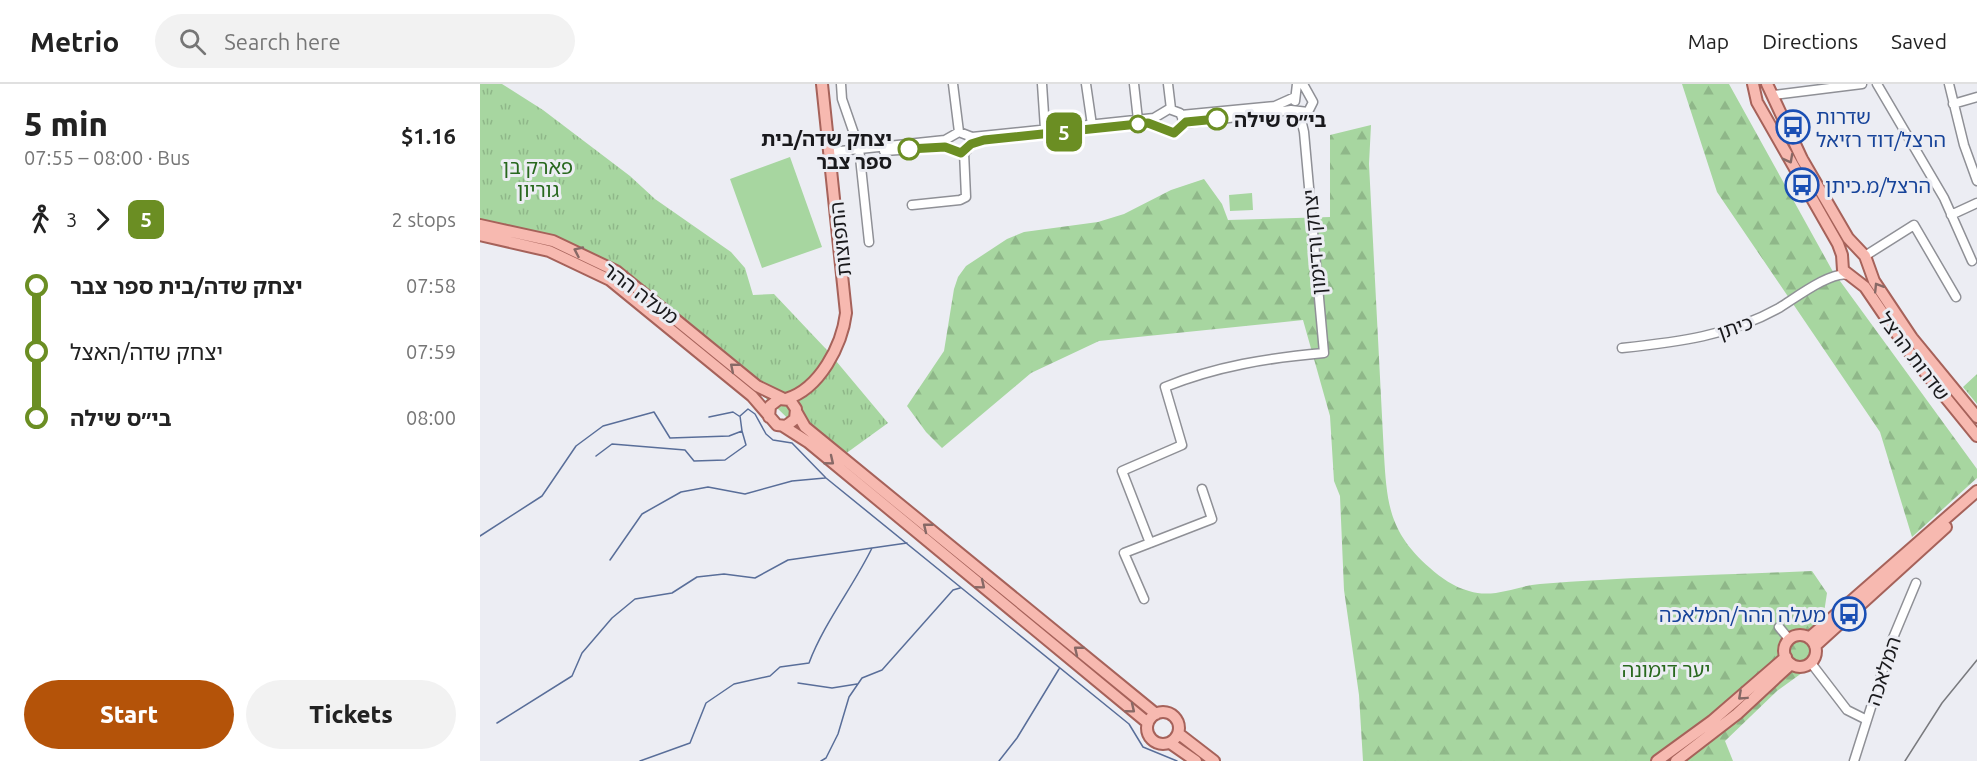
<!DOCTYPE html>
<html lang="en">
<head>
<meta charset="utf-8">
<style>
  body { margin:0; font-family:Ubuntu,"Noto Sans Hebrew",sans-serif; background:#f2f2f2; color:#222; height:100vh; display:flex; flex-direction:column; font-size:22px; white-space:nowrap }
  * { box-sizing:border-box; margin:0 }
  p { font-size:20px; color:#767676 }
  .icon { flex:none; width:33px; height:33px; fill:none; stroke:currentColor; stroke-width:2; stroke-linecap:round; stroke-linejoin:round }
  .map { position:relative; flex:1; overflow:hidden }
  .drawer { display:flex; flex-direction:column; background:#fff; width:480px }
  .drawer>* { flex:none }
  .badge { padding:0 12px; border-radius:9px; font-size:21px; line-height:39px }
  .map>.badge { position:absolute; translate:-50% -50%; box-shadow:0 0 0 3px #fff }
  .legs { display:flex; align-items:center; gap:9px; height:66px; padding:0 24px; font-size:20px }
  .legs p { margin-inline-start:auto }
  .headline { display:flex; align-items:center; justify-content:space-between; height:102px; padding:0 24px }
  h1 { font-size:33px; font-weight:800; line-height:45px }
  .primary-button { display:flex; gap:12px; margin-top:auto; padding:12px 24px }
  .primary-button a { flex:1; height:69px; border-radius:36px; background:#b45309; color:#fff; font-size:24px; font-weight:800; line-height:69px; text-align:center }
  .primary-button a+a { background:#f2f2f2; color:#222 }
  ul { padding:0 24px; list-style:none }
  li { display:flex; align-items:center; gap:21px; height:66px; font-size:22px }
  li i { display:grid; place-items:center; width:9px; height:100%; margin:0 8px; background:currentColor }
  li i::after { content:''; width:15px; height:15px; margin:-8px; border:4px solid; border-radius:50%; background:#fff }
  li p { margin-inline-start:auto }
  li:first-child i { background:linear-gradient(#0000 50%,currentColor 0) }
  li:last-child i { background:linear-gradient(currentColor 50%,#0000 0) }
  header { display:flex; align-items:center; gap:36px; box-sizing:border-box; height:84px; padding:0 30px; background:#fff; border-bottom:2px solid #e0e0e0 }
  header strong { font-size:28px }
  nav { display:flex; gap:33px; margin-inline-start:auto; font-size:21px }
  .search { width:420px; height:54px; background:#f2f2f2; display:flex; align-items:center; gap:15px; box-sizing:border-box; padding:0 21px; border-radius:33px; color:#767676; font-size:22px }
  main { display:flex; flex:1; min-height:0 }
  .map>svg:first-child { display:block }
  .forest { fill:url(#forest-firs) }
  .park { fill:url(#park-tufts) }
  .pitch { fill:#a7d6a0 }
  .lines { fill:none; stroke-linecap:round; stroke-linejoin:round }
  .stream { stroke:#596e99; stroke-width:1.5 }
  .minor-casing { stroke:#8f9096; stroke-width:11 }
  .major-casing { stroke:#a6625a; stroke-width:14 }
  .minor { stroke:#fff; stroke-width:8 }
  .major { stroke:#f7b9b0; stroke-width:10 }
  .rail { stroke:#797a7e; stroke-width:1.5 }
  .oneway { stroke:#886966 }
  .line-1-casing { stroke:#fff; stroke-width:14 }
  .line-1 { stroke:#6b8e23; stroke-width:9 }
  .stop-1-dot { fill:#fff; stroke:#6b8e23; stroke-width:3 }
  .labels { text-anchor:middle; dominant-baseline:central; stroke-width:6; stroke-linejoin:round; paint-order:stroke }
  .transit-label { font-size:20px; fill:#164399; stroke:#ecedf3; text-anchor:start }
  .stop-label { font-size:20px; font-weight:bold; fill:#19191c; stroke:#ecedf3; text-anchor:start }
  .park-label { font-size:20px; fill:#28681e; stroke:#ecedf3 }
  .street-label { font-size:20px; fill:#19191c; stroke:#ecedf3 }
</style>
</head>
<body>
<header>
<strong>Metrio</strong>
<div class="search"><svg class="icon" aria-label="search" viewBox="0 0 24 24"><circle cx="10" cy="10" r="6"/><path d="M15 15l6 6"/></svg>Search here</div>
<nav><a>Map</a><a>Directions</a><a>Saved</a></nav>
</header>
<main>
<section class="drawer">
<div class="headline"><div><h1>5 min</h1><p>07:55 – 08:00 · Bus</p></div><b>$1.16</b></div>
<div class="legs"><svg class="icon" aria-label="walk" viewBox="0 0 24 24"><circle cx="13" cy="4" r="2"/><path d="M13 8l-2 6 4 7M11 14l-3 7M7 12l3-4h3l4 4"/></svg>3<svg class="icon" aria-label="forward" viewBox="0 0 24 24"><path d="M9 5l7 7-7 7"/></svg><b class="badge" style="background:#6b8e23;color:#fff">5</b><p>2 stops</p></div>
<ul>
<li><i style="color:#6b8e23"></i><b>יצחק שדה/בית ספר צבר</b><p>07:58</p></li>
<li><i style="color:#6b8e23"></i><span>יצחק שדה/האצל</span><p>07:59</p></li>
<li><i style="color:#6b8e23"></i><b>בי״ס שילה</b><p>08:00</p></li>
</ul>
<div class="primary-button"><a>Start</a><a>Tickets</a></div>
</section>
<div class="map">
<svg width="1497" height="677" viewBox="0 0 1497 677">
  <defs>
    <pattern id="forest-firs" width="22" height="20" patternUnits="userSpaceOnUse" patternTransform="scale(1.5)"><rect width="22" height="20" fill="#a7d6a0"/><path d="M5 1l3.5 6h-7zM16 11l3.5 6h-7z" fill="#8fb789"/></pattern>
    <pattern id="park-tufts" width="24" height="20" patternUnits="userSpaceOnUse" patternTransform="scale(1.5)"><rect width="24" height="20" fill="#a7d6a0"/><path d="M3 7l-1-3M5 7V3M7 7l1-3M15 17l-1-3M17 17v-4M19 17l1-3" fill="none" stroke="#8fb789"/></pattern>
  </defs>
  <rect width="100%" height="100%" fill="#ecedf3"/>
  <path class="forest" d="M1202 0H1249L1352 186 1497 385V394L1432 453 1400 348 1237 108Z
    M891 41 889 80 904 371C907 422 910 449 950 484 961 494 974 503 989 507 1014 515 1035 502 1060 500 1150 493 1241 491 1332 487L1347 509 1340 555 1326 586 1297 607 1245 657 1253 677H883L879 611 864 506 860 412 854 397 850 332 823 236 619 257 551 289 462 364 446 348 427 322 464 267 474 205 478 193 486 182 527 155 544 148 618 138 644 130 691 106 724 95 742 120 748 136 850 133V51Z"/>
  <path class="park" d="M0 0H22L63 26 150 92 175 115 251 168 265 184 273 211 294 210 346 265 408 339 361 373 338 364 294 321 102 166 0 138Z
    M1497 290V320L1483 303Z"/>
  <path class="pitch" d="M310 73 342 163 282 184 250 95Z
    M772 109 773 126 750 127 749 111Z"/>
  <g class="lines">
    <path class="stream" d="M229 333 253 328 259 332
      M116 372 132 360 205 366 214 377 245 376 266 361 262 347
      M0 452 62 412 96 362 123 342 174 328 190 354 249 352 262 347 260 332 268 325 275 330 286 350 293 356 312 359 346 394 649 640 663 663 697 677
      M130 476 162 430 201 408 228 403 265 410 312 397 345 394
      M318 599 352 604 377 600
      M17 639 92 592 102 569 132 534 155 515 192 509 217 493 244 490 275 494 308 476 427 459
      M160 677 210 659 226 619 254 600 290 592 300 583 329 579C344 539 373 503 392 464
      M341 677 346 674 358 650 369 613 382 594 402 586 473 506 480 504
      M519 677 537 654 579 585"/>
    <g class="minor-casing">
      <path id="minor" d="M361 0 362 15 379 64 389 158
        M473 0 479 48
        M562 0 565 45
        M606 0 612 41
        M654 0 658 36
        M688 0 691 25
        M1397 0 1464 114 1492 177
        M1469 0 1484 61 1497 97
        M1294 11 1382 0
        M815 17 817 0
        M1473 20 1497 13
        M701 31 795 22 815 13
        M702 40 811 26 828 28 833 18 823 0
        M404 67 465 63 481 69 487 66 490 58
        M351 68 465 56 479 48 492 53 674 34 689 25 700 29C705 37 702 45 694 49L667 39 504 56 490 61
        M432 121 480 116 486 113 484 68
        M1471 131 1497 119
        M1385 172 1434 141 1476 213
        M1142 264C1198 258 1249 252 1299 224 1314 215 1352 186 1368 191
        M722 405 732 435 670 459 642 387 702 361 685 303C737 282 788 274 844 269L824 48 819 27
        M664 515 644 469 670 459
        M1299 543 1309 555
        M1331 579 1367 626 1387 636
        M1374 677 1413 554 1436 499"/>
    </g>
    <g class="major-casing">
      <path id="major" d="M1273 0 1277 18 1358 160 1362 171 1363 186 1385 203 1432 272 1497 352
        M1287 0 1322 75 1368 154 1385 172 1394 197 1432 254 1497 333
        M0 141 73 157 136 187 277 302 302 314
        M0 151 69 167 130 196 272 312 297 341 306 342 315 335 316 325 310 316 299 315 290 322 289 333
        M306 315C340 305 362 261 366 229L342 0
        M317 329 325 343 676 630
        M303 342 328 358 668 639
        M1304 567a16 16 0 1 1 32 0a16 16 0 1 1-32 0Z
        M1329 554 1497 407
        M1335 562 1466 443
        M667 644a16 16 0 1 1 32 0a16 16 0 1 1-32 0Z
        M699 650 734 677
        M690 659 716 677
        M1177 677 1232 637 1306 573
        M1196 677 1257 630 1311 580"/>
    </g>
    <use href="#minor" class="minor"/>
    <use href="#major" class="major"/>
    <path class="rail" d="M1425 677 1462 619 1497 576"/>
  </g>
  <defs><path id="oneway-chevron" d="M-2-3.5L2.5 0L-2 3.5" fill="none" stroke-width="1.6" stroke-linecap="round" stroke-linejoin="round" transform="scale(1.5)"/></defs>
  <g class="oneway">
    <use href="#oneway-chevron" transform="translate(1309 75) rotate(62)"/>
    <use href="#oneway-chevron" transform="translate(98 167) rotate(-155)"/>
    <use href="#oneway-chevron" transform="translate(1398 203) rotate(-122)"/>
    <use href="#oneway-chevron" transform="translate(254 283) rotate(-140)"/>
    <use href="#oneway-chevron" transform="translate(350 377) rotate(39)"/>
    <use href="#oneway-chevron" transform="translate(447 443) rotate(-141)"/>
    <use href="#oneway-chevron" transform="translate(501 501) rotate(39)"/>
    <use href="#oneway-chevron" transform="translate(598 566) rotate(-141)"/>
    <use href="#oneway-chevron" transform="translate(1262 612) rotate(138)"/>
    <use href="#oneway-chevron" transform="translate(651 625) rotate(39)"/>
  </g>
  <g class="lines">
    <g class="line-1-casing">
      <path id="line-1" d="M429 65 465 63 481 69 491 60 504 56 668 39 694 49 706 38 737 35"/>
    </g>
    <use href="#line-1" class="line-1"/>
  </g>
  <defs>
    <g id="bus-ring" transform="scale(1.725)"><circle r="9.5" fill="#ecedf3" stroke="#1a4fb4" stroke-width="1.5"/><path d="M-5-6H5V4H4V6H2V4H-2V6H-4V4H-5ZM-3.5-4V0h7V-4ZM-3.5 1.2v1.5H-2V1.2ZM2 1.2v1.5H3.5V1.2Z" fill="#1a4fb4"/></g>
  </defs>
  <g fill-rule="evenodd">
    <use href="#bus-ring" x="1313" y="43"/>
    <use href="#bus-ring" x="1322" y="101"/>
    <use href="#bus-ring" x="1369" y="530"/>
  </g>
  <g class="stop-1-dot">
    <circle cx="737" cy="35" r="10"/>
    <circle cx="658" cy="40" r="8"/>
    <circle cx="429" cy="65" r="10"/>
  </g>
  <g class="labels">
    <g class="transit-label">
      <text x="1336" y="32">שדרות<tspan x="1336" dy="23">הרצל/דוד רזיאל</tspan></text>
      <text x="1345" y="101">הרצל/מ.כיתן</text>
      <text x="1346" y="530" text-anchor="end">מעלה ההר/המלאכה</text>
    </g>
    <g class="stop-label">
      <text x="754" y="35">בי״ס שילה</text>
      <text x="412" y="54" text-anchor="end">יצחק שדה/בית<tspan x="412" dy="23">ספר צבר</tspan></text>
    </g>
    <g class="park-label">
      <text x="58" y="82">פארק בן<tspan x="58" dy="23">גוריון</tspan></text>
      <text x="1186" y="585">יער דימונה</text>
    </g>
    <g class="street-label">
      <text transform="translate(360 155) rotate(-96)">התפוצות</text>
      <text transform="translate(834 158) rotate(-95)">יצחק ורדימון</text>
      <text transform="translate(161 209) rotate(37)">מעלה ההר</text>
      <text transform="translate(1255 243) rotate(-19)">כיתן</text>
      <text transform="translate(1434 272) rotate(53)">שדרות הרצל</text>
      <text transform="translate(1403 587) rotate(-72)">המלאכה</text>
    </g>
  </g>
</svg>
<b class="badge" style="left:584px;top:48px;background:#6b8e23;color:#fff">5</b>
</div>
</main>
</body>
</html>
